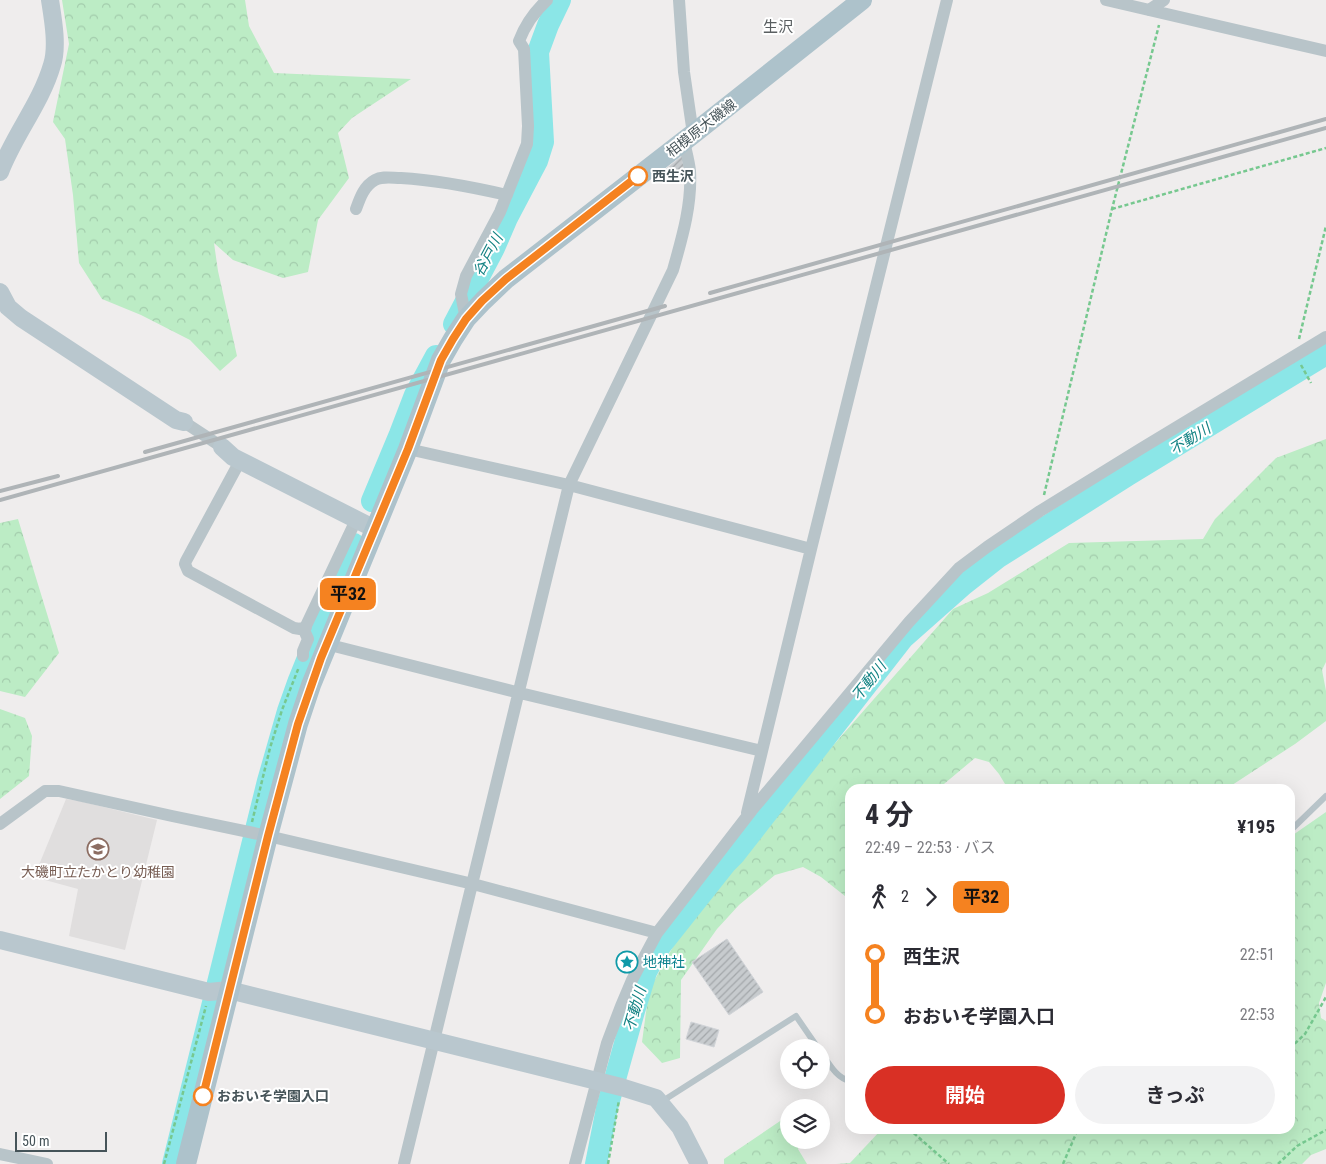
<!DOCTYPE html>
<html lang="ja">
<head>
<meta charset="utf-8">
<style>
  body { margin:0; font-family:"Roboto Condensed","Noto Sans JP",sans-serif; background:#f2f2f3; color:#2b2b33; height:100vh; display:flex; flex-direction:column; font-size:19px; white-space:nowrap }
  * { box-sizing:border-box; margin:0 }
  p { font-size:16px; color:#7c7c81 }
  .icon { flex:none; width:28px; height:28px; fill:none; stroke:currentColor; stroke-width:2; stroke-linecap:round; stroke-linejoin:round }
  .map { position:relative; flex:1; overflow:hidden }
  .panel { position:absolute; left:845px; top:784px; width:450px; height:350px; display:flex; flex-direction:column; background:#fff; border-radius:15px; box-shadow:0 5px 20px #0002 }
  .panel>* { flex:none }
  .badge { padding:0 10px; border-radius:8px; font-size:18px; line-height:32px }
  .controls { position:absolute; left:780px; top:1039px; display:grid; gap:10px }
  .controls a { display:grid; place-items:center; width:50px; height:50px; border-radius:50%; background:#fff; box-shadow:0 5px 20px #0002; font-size:25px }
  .scale { position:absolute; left:15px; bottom:12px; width:92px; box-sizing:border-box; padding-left:5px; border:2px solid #465459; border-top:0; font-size:14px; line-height:18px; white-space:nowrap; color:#465459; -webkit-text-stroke:4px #fff; paint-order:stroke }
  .map>.badge { position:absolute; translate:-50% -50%; box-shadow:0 0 0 2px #fff }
  .legs { display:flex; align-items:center; gap:8px; height:55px; padding:0 20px; font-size:16px }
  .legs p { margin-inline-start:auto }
  .headline { display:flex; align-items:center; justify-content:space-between; height:85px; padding:0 20px }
  h1 { font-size:28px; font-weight:700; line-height:38px }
  .button { display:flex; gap:10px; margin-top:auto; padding:10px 20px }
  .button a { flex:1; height:58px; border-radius:30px; background:#d93025; color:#fff; font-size:20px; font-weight:700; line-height:58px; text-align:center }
  .button a+a { background:#f2f2f3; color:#2b2b33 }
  ul { padding:0 20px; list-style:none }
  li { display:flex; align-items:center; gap:18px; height:60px; font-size:19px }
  li i { display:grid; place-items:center; width:8px; height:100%; margin:0 6px; background:currentColor }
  li i::after { content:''; width:12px; height:12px; margin:-6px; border:4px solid; border-radius:50%; background:#fff }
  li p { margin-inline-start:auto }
  li:first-child i { background:linear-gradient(#0000 50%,currentColor 0) }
  li:last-child i { background:linear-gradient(currentColor 50%,#0000 0) }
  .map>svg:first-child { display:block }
  .education { fill:#e0dede }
  .forest { fill:url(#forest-crowns) }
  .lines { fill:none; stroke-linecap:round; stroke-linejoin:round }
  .river { stroke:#8be6e7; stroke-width:22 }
  .building { fill:url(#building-hatch); stroke:#d1d4d8 }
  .path { stroke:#76c88f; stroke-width:2.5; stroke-dasharray:4 2.5; stroke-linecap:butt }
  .lane { stroke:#b8c4c9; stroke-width:6 }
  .street { stroke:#b8c4c9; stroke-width:12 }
  .secondary { stroke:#b9c7ce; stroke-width:18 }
  .primary { stroke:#adc2cb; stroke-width:20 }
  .rail { stroke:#afb4b7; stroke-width:4 }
  .line-1-casing { stroke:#fff; stroke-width:11 }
  .line-1 { stroke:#f58220; stroke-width:8 }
  .stop-1-dot { fill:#fff; stroke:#f58220; stroke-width:2.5 }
  .labels { text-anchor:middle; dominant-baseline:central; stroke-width:4; stroke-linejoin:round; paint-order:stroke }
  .street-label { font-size:14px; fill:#465459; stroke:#fff }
  .stop-label { font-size:14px; font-weight:bold; fill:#465459; stroke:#fff; text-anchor:start }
  .education-label { font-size:14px; fill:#785e54; stroke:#fff }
  .culture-label { font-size:14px; fill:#0d838f; stroke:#fff; text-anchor:start }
  .neighbourhood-label { font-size:15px; fill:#5a5f61; stroke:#fff }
  .water-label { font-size:15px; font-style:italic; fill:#128283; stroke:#fff }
</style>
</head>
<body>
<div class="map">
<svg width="1326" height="1164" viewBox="0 0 1326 1164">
  <defs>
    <pattern id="forest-crowns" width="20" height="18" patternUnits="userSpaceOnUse" patternTransform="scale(1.25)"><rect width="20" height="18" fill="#bcecc5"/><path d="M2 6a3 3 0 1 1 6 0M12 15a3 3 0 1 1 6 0" fill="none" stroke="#a3ccac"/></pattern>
    <pattern id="building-hatch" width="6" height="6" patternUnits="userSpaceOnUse" patternTransform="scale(1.25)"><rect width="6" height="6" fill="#c7cbce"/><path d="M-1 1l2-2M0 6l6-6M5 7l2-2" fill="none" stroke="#a3a7aa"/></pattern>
  </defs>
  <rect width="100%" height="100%" fill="#efeded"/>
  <path class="education" d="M66 799 79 801 157 820 125 950 69 936 78 889 34 877Z"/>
  <path class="forest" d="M62 0H245L249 26 274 73 411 79 352 118 338 133 349 178 318 220 308 272 283 278 233 260 214 243 218 271 237 356 220 371 190 340 141 315 102 299 79 263 73 195 65 139 53 122 69 44Z
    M1326 439V662L1322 670 1326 691V721L1295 744 1226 789H1008L999 774 989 762 975 758 938 789H850V900L821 877 803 867 775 875 739 905 717 929 681 980 680 1058 662 1063 642 1042 649 990 684 927 794 790 953 609 988 593 1069 543 1203 539 1215 519 1276 458Z
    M18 519 59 653 25 697 0 691V523Z
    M0 709 25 718 32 736 29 776 0 799Z
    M1326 812V983L1319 1003 1321 1018 1326 1021V1149L1311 1155 1302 1164H836L850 1163 880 1131V1129H1290V837Z
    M789 1115V1140H799L798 1149 807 1164H724V1159Z"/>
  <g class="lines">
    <path class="river" d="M454 324 494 248 507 218 537 161 543 142 538 52 548 25 560 0
      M372 501 400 434 415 395 436 356
      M173 1164 268 781 288 711 299 680 354 544
      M596 1164 607 1108 634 1011 646 972 661 945 726 863 734 855 903 638 964 584 997 558 1128 475 1326 354"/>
  </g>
  <path class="building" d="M682 156 685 160 682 162 685 166 682 169 685 172 674 180 666 169Z
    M727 939 763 992 729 1015 692 962Z
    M691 1022 719 1030 714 1047 686 1039Z"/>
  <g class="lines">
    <path class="path" d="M1112 209 1326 148
      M1299 339 1326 226
      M1301 365 1311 383
      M1044 495 1112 209 1159 25
      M252 822 270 748 282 710 299 667
      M1290 1048 1305 1034 1326 997
      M909 1129 949 1164
      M164 1164 206 1006
      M608 1164 619 1100
      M1063 1164 1078 1129
      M1278 1164 1297 1146 1326 1130"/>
    <path class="lane" d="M1290 831 1326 796
      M821 1052C829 1063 836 1078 850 1081
      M661 1102 796 1016 818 1048"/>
    <path class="street" d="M679 0 684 72 693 134
      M1106 0 1326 51
      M1149 10 1164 0
      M356 209C360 198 364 186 375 180 382 176 392 178 401 178 437 180 472 187 507 195
      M466 319 461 294 466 276 500 212 527 144 528 126 524 49 519 41C525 25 534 12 547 0
      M184 422 222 447
      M408 449 569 485 811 549
      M240 461 186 561 185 564 188 571 294 628 300 629 306 627
      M326 644 520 693 762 751
      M303 656V651L308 639 304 630 356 520
      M747 813 811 549 947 0
      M0 824 45 791H59L172 816 268 836 473 884 657 933
      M0 1154 47 1164
      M404 1164 569 485 673 270C682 238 692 205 690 171 689 161 686 151 684 141
      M575 1164 607 1043 621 1006 632 980 657 933 752 810 909 622 959 568 987 547 1040 511 1142 448 1326 337"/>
    <path class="secondary" d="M0 172C14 135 41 103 52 65 58 47 53 19 50 0
      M0 292 8 307 21 318 176 420 184 422
      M222 447 233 457 375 529
      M0 940 209 992 229 990 621 1087 656 1098 680 1127 699 1164"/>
    <path class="primary" d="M186 1164 268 836 298 724 311 685 408 449 441 360 453 339 466 319 483 301 506 279 693 134 862 0"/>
    <path class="rail" d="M710 293 1326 119
      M145 452 665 306
      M0 491 58 476
      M0 500 1326 128"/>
  </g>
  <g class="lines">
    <g class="line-1-casing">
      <path id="line-1" d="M203 1096 268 836 298 724 321 658 408 449 441 360 453 339 466 319 482 301 506 279 638 176"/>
    </g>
    <use href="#line-1" class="line-1"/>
  </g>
  <defs>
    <g id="school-ring" transform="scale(1.125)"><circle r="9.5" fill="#fff" stroke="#8d6e63" stroke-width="1.5"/><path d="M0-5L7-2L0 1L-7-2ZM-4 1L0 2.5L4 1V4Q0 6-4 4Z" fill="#8d6e63"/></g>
    <g id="sight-ring" transform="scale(1.125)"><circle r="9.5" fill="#fff" stroke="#0f9aa8" stroke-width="1.5"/><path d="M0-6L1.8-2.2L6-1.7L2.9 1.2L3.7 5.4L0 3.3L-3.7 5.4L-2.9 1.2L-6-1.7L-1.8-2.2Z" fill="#0f9aa8"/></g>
  </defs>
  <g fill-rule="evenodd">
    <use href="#school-ring" x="98" y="849"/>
    <use href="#sight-ring" x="627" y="962"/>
  </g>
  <g class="stop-1-dot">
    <circle cx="638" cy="176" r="9"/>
    <circle cx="203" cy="1096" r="9"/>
  </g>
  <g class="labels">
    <g class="street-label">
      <text transform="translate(701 128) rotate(-38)">相模原大磯線</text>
    </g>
    <g class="stop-label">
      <text x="652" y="176">西生沢</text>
      <text x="217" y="1096">おおいそ学園入口</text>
    </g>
    <g class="education-label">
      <text x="98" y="872">大磯町立たかとり幼稚園</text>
    </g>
    <g class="culture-label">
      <text x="643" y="962">地神社</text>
    </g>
    <g class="neighbourhood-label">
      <text x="778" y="27">生沢</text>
    </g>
    <g class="water-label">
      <text transform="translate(488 255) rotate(-62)">谷戸川</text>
      <text transform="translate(1190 439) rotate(-32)">不動川</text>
      <text transform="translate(869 681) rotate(-52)">不動川</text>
      <text transform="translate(635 1009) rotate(-74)">不動川</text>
    </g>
  </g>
</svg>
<div class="controls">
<a><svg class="icon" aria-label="locate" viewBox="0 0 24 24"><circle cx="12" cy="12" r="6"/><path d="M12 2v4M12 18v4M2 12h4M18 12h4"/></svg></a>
<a><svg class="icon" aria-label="layers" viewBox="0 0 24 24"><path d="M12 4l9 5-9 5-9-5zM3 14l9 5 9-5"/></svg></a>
</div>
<div class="scale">50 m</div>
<b class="badge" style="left:348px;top:594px;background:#f58220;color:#111">平32</b>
<section class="panel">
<div class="headline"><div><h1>4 分</h1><p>22:49 – 22:53 · バス</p></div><b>¥195</b></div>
<div class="legs"><svg class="icon" aria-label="walk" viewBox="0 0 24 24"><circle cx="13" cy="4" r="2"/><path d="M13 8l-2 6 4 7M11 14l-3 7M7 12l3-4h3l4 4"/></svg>2<svg class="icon" aria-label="forward" viewBox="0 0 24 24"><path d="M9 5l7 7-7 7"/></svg><b class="badge" style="background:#f58220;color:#111">平32</b></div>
<ul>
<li><i style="color:#f58220"></i><b>西生沢</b><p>22:51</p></li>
<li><i style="color:#f58220"></i><b>おおいそ学園入口</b><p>22:53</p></li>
</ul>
<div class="button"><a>開始</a><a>きっぷ</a></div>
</section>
</div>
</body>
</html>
